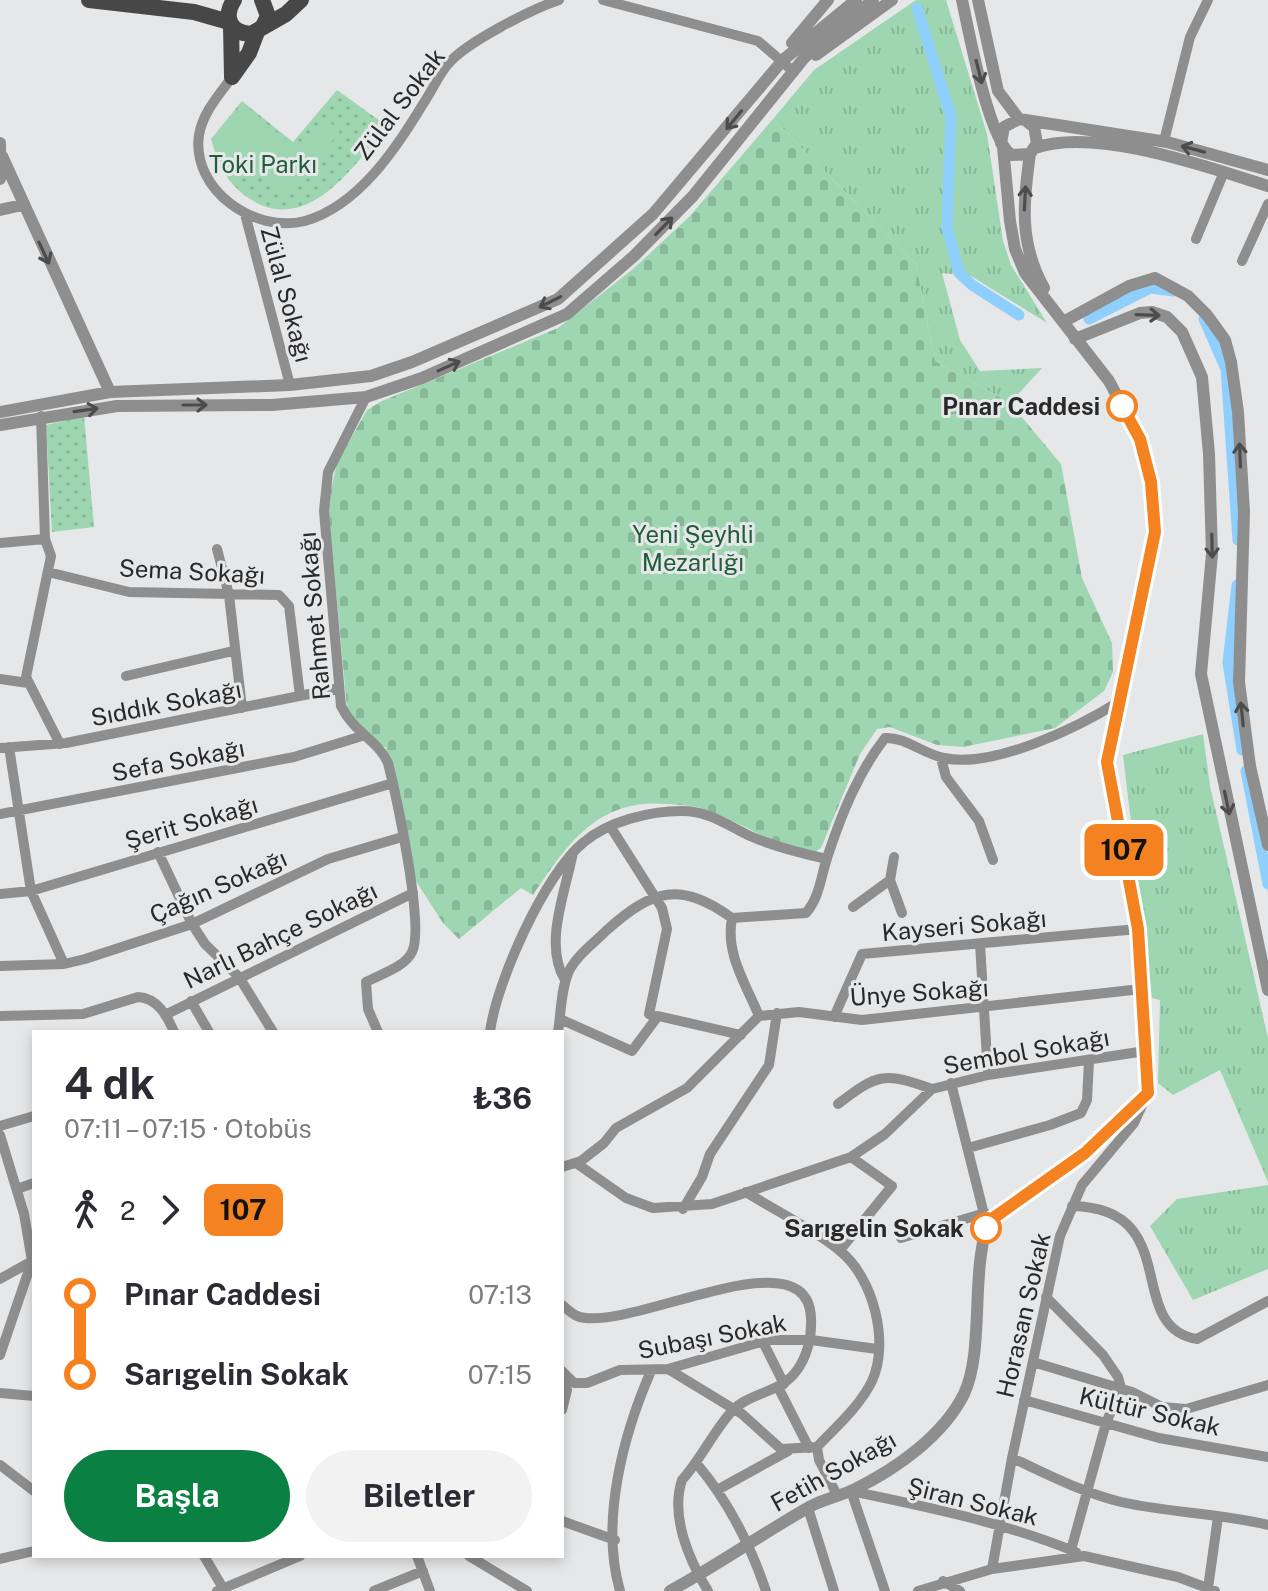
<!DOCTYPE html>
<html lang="tr">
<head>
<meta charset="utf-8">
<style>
  body { margin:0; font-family:"Public Sans",sans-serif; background:#f2f2f3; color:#2b2b33; height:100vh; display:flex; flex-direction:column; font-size:30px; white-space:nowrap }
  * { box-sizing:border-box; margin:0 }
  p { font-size:26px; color:#7c7c81 }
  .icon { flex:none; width:44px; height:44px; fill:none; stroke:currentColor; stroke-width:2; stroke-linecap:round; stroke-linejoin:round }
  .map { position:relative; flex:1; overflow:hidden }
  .drawer { position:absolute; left:32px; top:1030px; width:532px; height:528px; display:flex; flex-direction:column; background:#fff; border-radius:0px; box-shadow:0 4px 12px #0003 }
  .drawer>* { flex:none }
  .badge { padding:0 16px; border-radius:12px; font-size:28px; line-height:52px }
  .map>.badge { position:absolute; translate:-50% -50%; box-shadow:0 0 0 4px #fff }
  .legs { display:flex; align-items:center; gap:12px; height:88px; padding:0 32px; font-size:26px }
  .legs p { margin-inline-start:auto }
  .summary { display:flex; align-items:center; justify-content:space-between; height:136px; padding:0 32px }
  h1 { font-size:44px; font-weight:700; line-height:60px }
  .cta { display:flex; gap:16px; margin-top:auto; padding:16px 32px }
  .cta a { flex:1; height:92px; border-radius:48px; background:#0b8043; color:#fff; font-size:32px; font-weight:700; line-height:92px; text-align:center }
  .cta a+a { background:#f2f2f3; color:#2b2b33 }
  ul { padding:0 32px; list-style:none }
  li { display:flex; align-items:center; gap:28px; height:80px; font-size:30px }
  li i { display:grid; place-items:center; width:12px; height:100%; margin:0 10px; background:currentColor }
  li i::after { content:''; width:20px; height:20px; margin:-10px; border:6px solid; border-radius:50%; background:#fff }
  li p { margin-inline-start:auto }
  li:first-child i { background:linear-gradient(#0000 50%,currentColor 0) }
  li:last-child i { background:linear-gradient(currentColor 50%,#0000 0) }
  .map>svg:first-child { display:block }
  .grass { fill:url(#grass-tufts) }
  .cemetery { fill:url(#cemetery-stones) }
  .park { fill:url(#park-dots) }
  .pitch { fill:#9dd6b0 }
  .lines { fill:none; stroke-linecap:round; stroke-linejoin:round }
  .canal { stroke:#8ecffd; stroke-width:11 }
  .minor { stroke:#8f8e8e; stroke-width:10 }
  .tertiary { stroke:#8f8e8e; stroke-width:12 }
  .primary { stroke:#484747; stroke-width:16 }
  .oneway { stroke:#4d4c4d }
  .line-1-casing { stroke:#fff; stroke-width:18 }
  .line-1 { stroke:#f58220; stroke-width:12 }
  .stop-1-dot { fill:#fff; stroke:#f58220; stroke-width:4 }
  .labels { text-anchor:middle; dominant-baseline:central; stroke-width:6; stroke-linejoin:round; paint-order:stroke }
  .street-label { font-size:24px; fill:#29292a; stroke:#e6e7e8 }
  .park-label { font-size:24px; fill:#1e5e3a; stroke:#e6e7e8 }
  .stop-label { font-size:24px; font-weight:bold; fill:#29292a; stroke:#e6e7e8; text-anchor:end }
</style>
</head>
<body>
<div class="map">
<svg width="1268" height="1591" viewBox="0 0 1268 1591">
  <defs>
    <pattern id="grass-tufts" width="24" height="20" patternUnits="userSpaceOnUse" patternTransform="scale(2)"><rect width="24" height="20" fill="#9dd6b0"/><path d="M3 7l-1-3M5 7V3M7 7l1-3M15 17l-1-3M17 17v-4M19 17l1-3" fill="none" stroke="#87b898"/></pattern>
    <pattern id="cemetery-stones" width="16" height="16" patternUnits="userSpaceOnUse" patternTransform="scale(2)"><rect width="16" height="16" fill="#9dd6b0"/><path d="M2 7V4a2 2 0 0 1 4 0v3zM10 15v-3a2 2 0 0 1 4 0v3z" fill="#87b898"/></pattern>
    <pattern id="park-dots" width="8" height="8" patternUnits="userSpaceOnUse" patternTransform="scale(2)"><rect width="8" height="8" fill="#9dd6b0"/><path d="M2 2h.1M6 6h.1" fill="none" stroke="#87b898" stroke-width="1.8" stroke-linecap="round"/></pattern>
  </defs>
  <rect width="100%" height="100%" fill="#e6e7e8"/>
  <path class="grass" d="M916 0H946L987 134 1003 241 1011 265 1047 323 971 276 942 273 960 340 980 371 1042 368 1010 403 935 361 916 264 773 119 814 70Z
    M1203 734 1210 786 1268 1038V1182L1220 1070 1173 1095 1158 1083 1160 1000 1152 998 1123 755Z
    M1268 1185V1269L1193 1300 1150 1226 1177 1199Z"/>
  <path class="cemetery" d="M773 119 916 264 935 361 1010 403 1061 464 1082 578 1112 643 1113 672 1104 691 1055 728 963 747 937 745 890 727 877 729 860 754 821 848 812 854C773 846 742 822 704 809 693 805 679 805 667 804 598 798 568 843 533 895L521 888 459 939 443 923 414 878 386 748 365 734 347 708 328 504 337 463 367 410 382 401 558 328 633 269 690 216Z"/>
  <path class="park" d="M337 90 387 126C354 166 308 236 250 199 226 183 219 165 211 139L242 101 293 142Z
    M84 416 94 527 52 532 46 425Z"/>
  <path class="pitch" d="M242 104 314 163 286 198 214 139Z
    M324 118 340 131 316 160 300 147Z"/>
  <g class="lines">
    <path class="canal" d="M917 8 951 117 947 227 959 273 972 285 1019 315
      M1089 319 1150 288 1174 291
      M1204 319 1226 369 1238 540
      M1237 585 1228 663 1242 750
      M1246 771 1268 884"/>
    <path class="minor" d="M603 0 758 41 794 72
      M232 77C219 95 203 112 199 135 191 190 255 234 305 221 358 206 396 149 423 104 432 91 439 74 449 63 467 42 532 9 559 0
      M1164 141 1190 37 1208 0
      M245 214 290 385
      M1196 239 1224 172
      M1242 261 1268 204
      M366 397 328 472 324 511 341 706C354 733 378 740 388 763 396 795 425 927 412 952 405 967 381 974 366 982L368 1009 378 1032
      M41 416 45 539 51 556 26 677 60 744
      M0 543 45 539
      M217 549 229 595 242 708
      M48 572 129 592 279 595 289 606 300 696
      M126 676 233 651
      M0 679 28 683
      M9 747 31 891 64 964
      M0 748 66 743 339 688
      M941 758 946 777 979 821 993 860
      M0 814 294 757 362 736
      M610 826 662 908 667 929 649 1014 655 1017
      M158 852 192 924 205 944 239 977 273 1032
      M890 880 902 913
      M0 894 31 891 393 783
      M853 907 890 880 894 857
      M732 918 806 913C820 897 821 875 828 855 842 813 858 773 885 738 906 737 923 754 944 758 993 769 1079 727 1120 701
      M980 944 988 1075
      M0 966 64 964 85 959 192 924 328 859 402 837
      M565 980C543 944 566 891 573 852
      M191 1001 209 1032
      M165 1015 413 893
      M0 1016 83 1014 138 997C157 998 167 1015 174 1032
      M834 1017 862 954 1138 929
      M560 1019 632 1051 658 1016 741 1035
      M490 1032C496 983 545 873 584 842 609 821 650 811 682 811 709 811 727 825 750 836 775 847 800 853 827 859
      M558 1032C561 1013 561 988 569 971 577 955 595 942 607 930 653 889 680 881 732 918 725 954 746 984 759 1016
      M951 1083 987 1226
      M838 1104C878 1073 885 1072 932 1089
      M0 1126 34 1116
      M0 1135 24 1214 32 1261 0 1355
      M968 1148 1050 1125 1081 1113 1087 1100 1089 1061
      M576 1163 626 1198 653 1208 712 1204 851 1157 885 1134 932 1089 988 1075 1145 1051
      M562 1167 581 1161 604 1143 616 1128 687 1088 759 1016 799 1012 862 1020 1141 989
      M17 1189 34 1183
      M746 1192C774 1210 817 1231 840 1251 873 1277 890 1342 872 1381 860 1406 836 1427 817 1447L819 1460 836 1493
      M1072 1206C1185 1208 1123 1327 1197 1339L1268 1301
      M683 1209 702 1177 710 1154 769 1065 777 1013
      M901 1238 985 1213
      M840 1250 892 1186 851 1157
      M0 1279 32 1261
      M1046 1297 1103 1355 1118 1377 1121 1388 1106 1423 1071 1550
      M562 1305C566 1308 572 1314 577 1316 626 1335 808 1231 811 1318 812 1337 807 1359 794 1374 778 1393 747 1394 732 1411 713 1432 701 1459 682 1480 670 1516 689 1560 708 1591
      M763 1342 784 1384
      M1033 1362 1132 1392 1162 1407 1186 1409 1268 1385
      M668 1369 742 1414 781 1449 817 1447
      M562 1371 574 1383H587L620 1370 668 1369 768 1340H811L877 1349
      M778 1387 809 1448
      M0 1393 34 1396
      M1024 1400 1159 1438 1268 1457
      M562 1410 567 1390 563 1375
      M1012 1458C1047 1474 1083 1493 1121 1502 1170 1513 1220 1513 1268 1525
      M697 1464C729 1502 750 1544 766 1591
      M0 1465 34 1491
      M719 1489 788 1451
      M851 1491C927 1507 1003 1522 1076 1552
      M851 1491 885 1591
      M808 1508 834 1591
      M562 1521 615 1540
      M204 1556 223 1588
      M417 1556 430 1591
      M469 1556 527 1591
      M0 1559 34 1551
      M992 1569 1012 1458 1060 1236 1082 1185 1134 1123 1147 1095
      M943 1581 960 1591
      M1208 1588 1218 1517
      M217 1591 300 1556
      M374 1591 423 1571
      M620 1591C600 1522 623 1435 651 1371
      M918 1591 992 1569 1084 1556 1178 1577 1215 1591"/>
    <path class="tertiary" d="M962 0C969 32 988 137 1011 155L1030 154 1037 143 1034 127 1025 120
      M978 0 998 91 1019 119
      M792 43 828 0
      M816 55 892 0
      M0 143V179
      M1001 143 1004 127 1019 119 1167 142 1268 170
      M1035 148C1096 127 1207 167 1268 186
      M1030 154C1023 203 1019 243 1044 288
      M2 156 110 392
      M0 210 22 205
      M1063 322 1129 286 1155 278 1188 296 1207 315 1225 340 1231 362 1238 412 1244 512 1239 682 1250 766 1268 845
      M1075 339 1140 313 1152 312 1167 317 1182 332 1202 377 1209 454 1212 554 1201 674 1268 990
      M0 412 110 392 290 385 371 376 412 362 558 299 653 214 783 60 856 0
      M0 425 117 406 272 405 366 397 422 378 567 314 634 256 693 196 804 58 873 0
      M670 1591C718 1565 763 1533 811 1506 826 1498 841 1496 855 1489 896 1469 943 1436 964 1394 984 1352 971 1277 987 1226L1085 1153 1148 1093 1138 929 1107 762 1155 532 1151 482 1140 439 1109 381 1025 273 1015 249 1010 221 1003 147"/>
    <path class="primary" d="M89 0 194 12 229 22
      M234 0C223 17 230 33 251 34L286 14 301 0
      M262 0 268 16 263 26
      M231 25 232 77
      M232 77 249 53 257 32"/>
  </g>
  <defs><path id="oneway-shaft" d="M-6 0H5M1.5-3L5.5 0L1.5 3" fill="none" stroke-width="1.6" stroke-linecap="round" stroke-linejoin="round" transform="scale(2)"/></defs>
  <g class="oneway">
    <use href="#oneway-shaft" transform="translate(979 72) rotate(76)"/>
    <use href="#oneway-shaft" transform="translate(734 120) rotate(129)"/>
    <use href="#oneway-shaft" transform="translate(1193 149) rotate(-165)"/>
    <use href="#oneway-shaft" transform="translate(1025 198) rotate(-87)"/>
    <use href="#oneway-shaft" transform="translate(664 226) rotate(-46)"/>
    <use href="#oneway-shaft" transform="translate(44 253) rotate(65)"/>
    <use href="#oneway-shaft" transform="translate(550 302) rotate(153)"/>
    <use href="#oneway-shaft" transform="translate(1148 315) rotate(2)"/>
    <use href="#oneway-shaft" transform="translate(449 366) rotate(-24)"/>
    <use href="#oneway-shaft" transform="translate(195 405)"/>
    <use href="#oneway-shaft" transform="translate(86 410) rotate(-8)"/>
    <use href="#oneway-shaft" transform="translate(1240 455) rotate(-92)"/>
    <use href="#oneway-shaft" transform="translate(1212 546) rotate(89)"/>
    <use href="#oneway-shaft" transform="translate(1242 714) rotate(-96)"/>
    <use href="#oneway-shaft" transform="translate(1227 803) rotate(78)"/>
  </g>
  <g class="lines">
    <g class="line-1-casing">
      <path id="line-1" d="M986 1228 992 1219 1085 1153 1148 1093 1138 929 1107 762 1155 532 1151 482 1140 439 1122 406"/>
    </g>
    <use href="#line-1" class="line-1"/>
  </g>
  <g class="stop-1-dot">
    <circle cx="1122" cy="406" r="14"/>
    <circle cx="986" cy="1228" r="14"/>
  </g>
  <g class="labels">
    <g class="street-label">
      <text transform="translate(399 104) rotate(-53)">Zülal Sokak</text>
      <text transform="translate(287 294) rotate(75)">Zülal Sokağı</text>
      <text transform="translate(192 571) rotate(3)">Sema Sokağı</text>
      <text transform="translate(314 616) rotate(-95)">Rahmet Sokağı</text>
      <text transform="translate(166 703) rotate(-11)">Sıddık Sokağı</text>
      <text transform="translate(178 760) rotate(-11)">Sefa Sokağı</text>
      <text transform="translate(191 822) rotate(-16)">Şerit Sokağı</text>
      <text transform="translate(218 886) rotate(-24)">Çağın Sokağı</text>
      <text transform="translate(964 925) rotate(-5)">Kayseri Sokağı</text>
      <text transform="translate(280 935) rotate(-26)">Narlı Bahçe Sokağı</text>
      <text transform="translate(919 992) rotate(-4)">Ünye Sokağı</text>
      <text transform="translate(1026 1051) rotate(-10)">Sembol Sokağı</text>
      <text transform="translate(1023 1315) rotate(-77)">Horasan Sokak</text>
      <text transform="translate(712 1336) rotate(-11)">Subaşı Sokak</text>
      <text transform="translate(1150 1411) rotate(13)">Kültür Sokak</text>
      <text transform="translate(833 1471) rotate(-29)">Fetih Sokağı</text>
      <text transform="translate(973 1501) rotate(14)">Şiran Sokak</text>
    </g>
    <g class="park-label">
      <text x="263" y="164">Toki Parkı</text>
      <text x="693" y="534">Yeni Şeyhli<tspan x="693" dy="28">Mezarlığı</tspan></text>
    </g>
    <g class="stop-label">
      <text x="1100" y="406">Pınar Caddesi</text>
      <text x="964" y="1228">Sarıgelin Sokak</text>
    </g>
  </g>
</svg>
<b class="badge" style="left:1124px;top:850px;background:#f58220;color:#111">107</b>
<section class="drawer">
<div class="summary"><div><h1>4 dk</h1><p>07:11 – 07:15 · Otobüs</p></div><b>₺36</b></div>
<div class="legs"><svg class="icon" aria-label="walk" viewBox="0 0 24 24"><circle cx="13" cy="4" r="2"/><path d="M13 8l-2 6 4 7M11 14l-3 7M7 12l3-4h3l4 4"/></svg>2<svg class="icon" aria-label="forward" viewBox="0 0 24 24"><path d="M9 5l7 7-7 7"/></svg><b class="badge" style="background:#f58220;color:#111">107</b></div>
<ul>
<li><i style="color:#f58220"></i><b>Pınar Caddesi</b><p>07:13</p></li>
<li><i style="color:#f58220"></i><b>Sarıgelin Sokak</b><p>07:15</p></li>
</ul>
<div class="cta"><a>Başla</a><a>Biletler</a></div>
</section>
</div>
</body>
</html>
